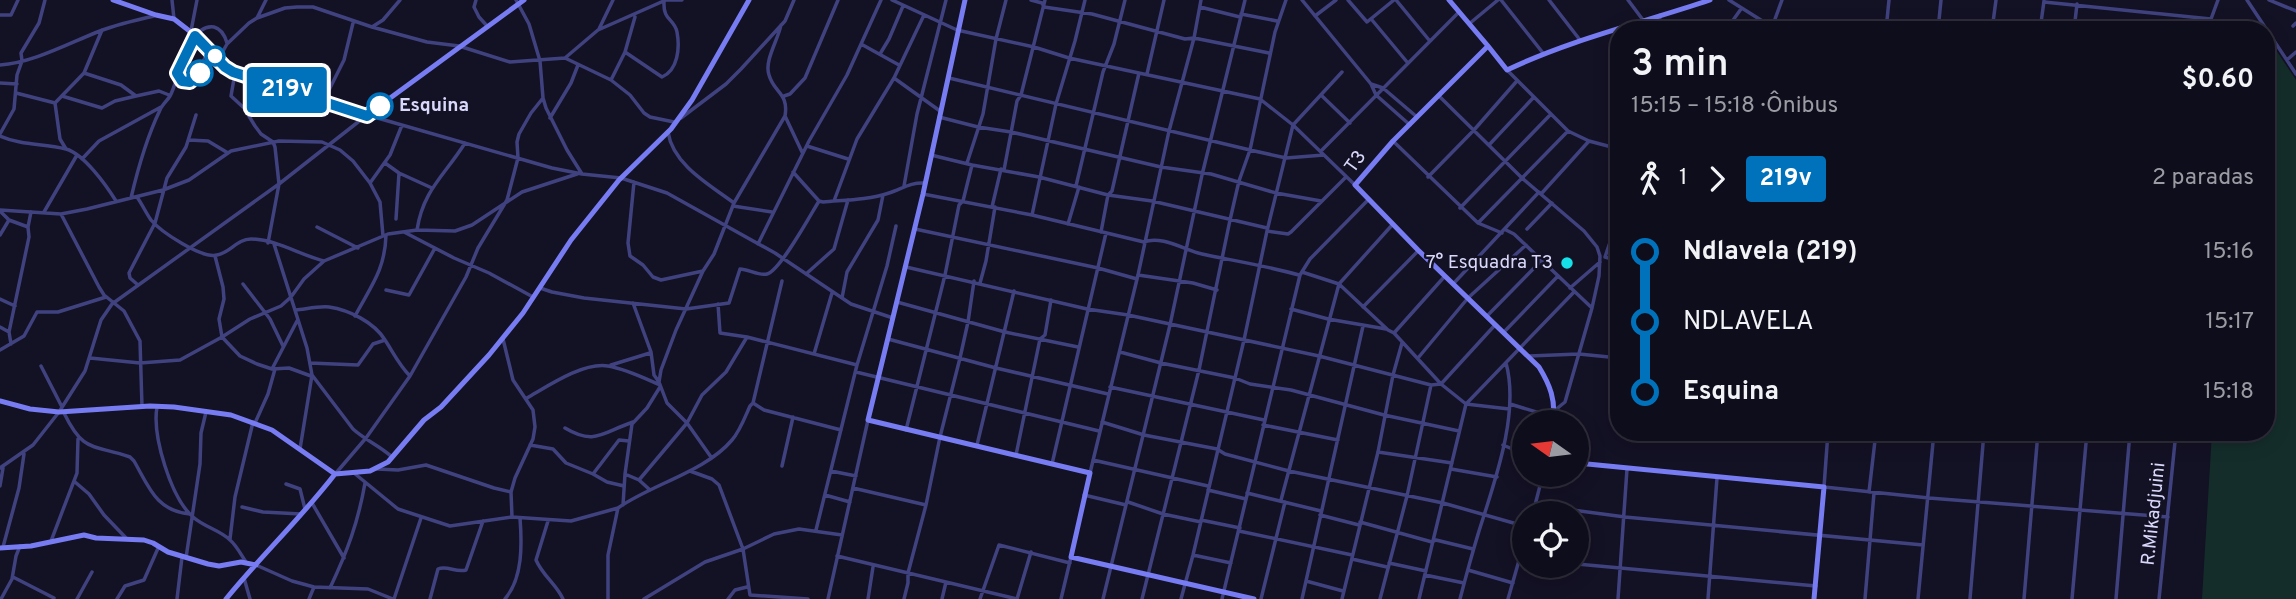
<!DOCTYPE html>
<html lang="pt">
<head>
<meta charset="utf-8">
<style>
  body { margin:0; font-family:Overpass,sans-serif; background:#171624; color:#f1f3f6; height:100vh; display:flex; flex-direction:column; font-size:26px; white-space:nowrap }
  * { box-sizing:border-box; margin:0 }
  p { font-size:23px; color:#9b9ca3 }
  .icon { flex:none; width:38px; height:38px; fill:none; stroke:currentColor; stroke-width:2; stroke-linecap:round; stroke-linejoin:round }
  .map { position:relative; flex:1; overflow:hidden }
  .sheet { position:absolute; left:1610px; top:21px; width:665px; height:420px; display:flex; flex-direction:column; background:#0e0d1b; border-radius:28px; box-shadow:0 4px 18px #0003,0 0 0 2px #2e2d3a }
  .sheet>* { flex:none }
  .badge { padding:0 14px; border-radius:5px; font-size:24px; line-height:46px }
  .needle { width:46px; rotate:284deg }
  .buttons { position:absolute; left:1512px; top:410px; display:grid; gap:14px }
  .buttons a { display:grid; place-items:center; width:77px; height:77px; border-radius:50%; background:#0e0d1b; box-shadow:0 4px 18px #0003,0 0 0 2px #2e2d3a; font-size:35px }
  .map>.badge { position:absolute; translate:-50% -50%; box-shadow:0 0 0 4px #fff }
  .legs { display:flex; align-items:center; gap:10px; height:77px; padding:0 21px; font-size:23px }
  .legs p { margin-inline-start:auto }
  .head { display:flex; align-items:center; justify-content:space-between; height:119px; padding:0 21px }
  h1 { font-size:38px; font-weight:600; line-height:52px }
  ul { padding:0 21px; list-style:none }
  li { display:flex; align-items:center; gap:24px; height:70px; font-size:26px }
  li i { display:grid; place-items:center; width:10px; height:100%; margin:0 9px; background:currentColor }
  li i::after { content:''; width:18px; height:18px; margin:-9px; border:5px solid; border-radius:50%; background:#0e0d1b }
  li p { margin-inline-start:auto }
  li:first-child i { background:linear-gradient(#0000 50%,currentColor 0) }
  li:last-child i { background:linear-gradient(currentColor 50%,#0000 0) }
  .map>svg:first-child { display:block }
  .green { fill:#142d2b }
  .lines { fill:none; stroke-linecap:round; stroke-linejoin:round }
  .street { stroke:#40427f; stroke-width:3.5 }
  .secondary { stroke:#777cf2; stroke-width:5 }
  .line-1-casing { stroke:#fff; stroke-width:16 }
  .line-1 { stroke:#0072bc; stroke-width:10 }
  .stop-1-dot { fill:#fff; stroke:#0072bc; stroke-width:3.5 }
  .poi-dot { fill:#16e1e9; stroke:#131124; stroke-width:2.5 }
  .labels { text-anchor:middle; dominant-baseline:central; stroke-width:5; stroke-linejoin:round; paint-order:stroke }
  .stop-label { font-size:19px; font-weight:bold; fill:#d9d8fb; stroke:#131124; text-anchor:start }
  .street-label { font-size:19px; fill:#d9d8fb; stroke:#131124 }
  .poi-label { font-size:19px; fill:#d9d8fb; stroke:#131124; text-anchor:end }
</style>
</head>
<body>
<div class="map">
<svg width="2296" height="599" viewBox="0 0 2296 599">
  <rect width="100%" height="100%" fill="#131124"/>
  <path class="green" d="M2266 35 2296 80V599H2202L2212 432H2266Z"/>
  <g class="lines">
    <path class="street" d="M172 0 174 19
      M476 0 474 7 479 17 488 27
      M516 0 529 24 540 61 543 98 546 108 567 150 582 174
      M667 0H682
      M892 0 957 30 1034 47 1069 58 1260 99 1293 125 1355 185
      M1031 0 1042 3 1044 7 1092 14 1185 39 1194 38 1269 53
      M1302 0 1371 84 1376 95 1410 125
      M1348 0 1367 22 1394 0
      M1396 0 1429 40
      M1501 0 1543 53
      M1549 0 1580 40
      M1628 0 1643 20
      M1729 0 1772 27
      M2247 0 2296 74
      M2269 0 2296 11
      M2044 2 2211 19
      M1200 7 1240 17
      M1241 14 1277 21
      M0 15H11L18 0
      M1315 16 1336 0
      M257 18 266 0
      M1372 20 1407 62
      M1469 24 1498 0
      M2293 26 2296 23
      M372 27 383 20 400 0
      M599 29 613 0
      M1659 30 1660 15
      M1726 30 1741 9
      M1771 30 1782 0
      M1854 30 1859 28 1875 30
      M1886 30 1889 0
      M1938 30 1941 0
      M1992 30 1996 0
      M2040 30 2044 1
      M2074 30 2077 4
      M2210 30 2211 19 2218 0
      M191 31 197 0
      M861 44 899 65
      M625 52 662 77C678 70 680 48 677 32 674 18 663 21 664 2
      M880 54 889 39 903 6
      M565 58 611 80 630 95 644 113 650 117 674 122
      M218 60 227 44 249 23 257 18 285 8 297 7H313L372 27 427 42 459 46 510 62 565 58 598 30 666 0
      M2287 60 2296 52
      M0 65C33 63 69 43 100 31 118 24 136 20 154 16
      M1507 70 1568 131 1589 141 1619 149
      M84 73 121 85 136 96 159 91 169 95
      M235 73 231 96 244 108 255 126 261 134 273 142 275 147 279 184 268 243
      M1147 74 1164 0
      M177 75 182 81H193L209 50
      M894 78 940 111
      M949 78 1250 150 1286 158 1324 155
      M611 80 625 52 635 17
      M0 83 17 84
      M1371 84 1383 88 1417 117
      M16 93 55 103
      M1321 95 1350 123
      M62 96 102 108 115 101 136 96
      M784 96 790 94 805 78 838 0
      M1439 96 1522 178 1584 231 1597 247 1600 256 1599 276 1592 308 1565 402 1554 411
      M324 100 344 60 353 23
      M55 103 84 73 102 30
      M55 103 60 139 66 149
      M785 116 802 152
      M939 117 978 127 1011 132 1161 167 1211 174 1276 193 1321 201
      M550 118 571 83 578 65
      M681 118 726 84 741 69 785 21 794 0
      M668 132C673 165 710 185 734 203
      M0 134 14 109 17 75 22 61 21 53 39 23 45 0
      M0 136C23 146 43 143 66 149 84 154 106 185 116 201
      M189 140 208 141 228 153
      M1393 141 1478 223 1502 233
      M1489 145 1533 98
      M807 146 848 159
      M1321 151 1459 12
      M931 155 972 165 1039 177 1108 195 1152 201 1267 228
      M82 159 99 141 161 107
      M385 163 399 173 432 188
      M967 163 983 114 996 39 1006 0
      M1004 170 1017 101 1021 95 1045 0
      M793 172 819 201 823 202C845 200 868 200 889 193 902 189 910 182 925 183
      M1428 177 1474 130 1516 82
      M634 182 628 243 630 256 643 265 653 277 661 280 703 271
      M370 183 390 155 402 125
      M904 186 917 114 946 0
      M1076 186 1103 72 1114 44 1125 0
      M923 194 1032 215 1144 242C1161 235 1185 250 1202 254 1235 261 1267 266 1299 275
      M1541 194 1589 141
      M137 197C142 204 146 213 151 220 161 232 202 259 217 255 230 253 237 239 251 239 276 239 300 255 324 261
      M131 198C138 168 147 137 160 110 162 105 167 101 170 96 179 81 187 23 214 27 222 29 225 36 227 43
      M834 201 857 139 894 78 924 15
      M733 206 772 212
      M992 207 1001 169
      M1460 208 1551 114
      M0 210 61 214 87 209 163 190 189 180 231 151 279 141 322 142 340 150 353 161 370 183 380 202 383 236
      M0 211 9 220 28 227
      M44 212 77 155
      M61 214 99 287 104 295 124 311 140 341 142 407
      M1032 215 1056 104 1075 41 1085 0
      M396 219 399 173
      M1478 223 1568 131
      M1068 224 1079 187
      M317 227 358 248
      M915 229 1098 268 1137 279
      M1527 229 1552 203
      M417 230C423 190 445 175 465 143
      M1506 230 1514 234 1592 308
      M1267 231 1288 234 1291 232 1346 177
      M404 232 454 258 489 273 533 297
      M1101 232 1108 195 1112 191 1139 73
      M0 235 9 220
      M274 244 307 348 312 375 353 429C365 440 380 446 392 457
      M758 244 809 141 847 75 881 0
      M215 256 223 287 224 299 219 319 222 337 240 356 257 364 272 369 289 368 311 376
      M1605 257 1619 216
      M1605 257 1619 261
      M906 267 1087 309 1128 315 1319 356 1431 385 1441 384 1495 325
      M1302 272 1339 284 1388 330 1394 333 1441 384 1466 404 1509 409
      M806 274 834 249 848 200
      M1138 275 1193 283 1217 290
      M782 281 753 403 764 410 841 430
      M980 283 986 261 995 207
      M1454 283 1539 192
      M243 284 270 319 283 346
      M138 285 130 278 129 273 155 223 167 178 186 147 196 115
      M540 288 552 292 584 298 686 309 729 303 740 269C748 269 759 276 767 274 780 271 811 214 819 201
      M1570 288 1600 262
      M386 290 409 295 435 248
      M842 298 847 272 878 220 883 195
      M0 299 15 306
      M897 302 1005 332 1078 347
      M633 303 651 352 654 375 659 382
      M718 304 720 333 747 337 857 365
      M1363 307 1418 251
      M1291 309 1328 319 1386 329
      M296 310C306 309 319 306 329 307 349 310 374 322 385 340 393 352 399 365 410 376
      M355 316C371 286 385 270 386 235
      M1487 316 1542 260
      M0 327 9 332
      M1504 332 1558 276
      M1394 333 1445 276
      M503 339 513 380 533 410 535 427 533 439 515 478 511 492 512 517
      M888 339 996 368 1108 394
      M11 344 9 332 29 237 28 227 31 212
      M0 350 24 336 37 312H58L106 297
      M1120 352 1161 363 1235 378 1250 384 1291 390 1384 415 1459 431
      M814 354 832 293
      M1529 356 1579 354 1619 358
      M90 358 140 363 180 360 222 337 250 319 281 306 291 297 304 279 324 261 388 234 417 230 455 231 472 225 522 192 577 174
      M1418 358 1468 298 1526 245
      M310 363 358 365 373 344 385 340
      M611 365 650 353
      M41 366 62 407
      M272 369 297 321
      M856 372 1099 431
      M1110 387 1264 420
      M527 398C548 386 583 362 608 366 626 369 644 378 660 385
      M1510 404 1553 417
      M157 407C152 436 171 498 193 517 204 527 220 530 230 540 237 546 241 555 246 562
      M64 413C84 454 93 444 130 457L134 461C149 487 156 511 190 514
      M1102 422 1144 435 1217 449 1225 454 1289 471 1443 503 1524 526
      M255 423 268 394 275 369
      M1263 425 1338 440
      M565 428C595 446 603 432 633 422
      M906 430 945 275 959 205 963 201 972 165
      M1828 432 1824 487 1929 498 2168 517
      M530 445 553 449 566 463 593 474 607 482 624 486
      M977 445 1014 291
      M1503 445 1524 454
      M300 449 312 375
      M1378 452 1452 463
      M1016 455 1040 339 1045 335 1051 300
      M711 457 687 423 667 403 659 382 661 370 676 330 703 271 714 254 734 203 785 116C789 93 774 93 769 75 764 61 778 40 781 25
      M1093 460 1208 486
      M1052 464 1106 233
      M782 466 793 417
      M0 468 33 445 59 412 85 371 101 320 112 304 279 184 367 115 552 168 582 174 621 178 667 193 775 253 851 304 893 318
      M377 469 398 470 426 465 494 488 511 492
      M1451 469 1497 477
      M690 471 712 479 719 485 743 549 750 595 808 599
      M831 471 856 476
      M336 473 366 438 410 376 466 277 478 248 507 200 518 158 517 142 519 134 531 113 543 98
      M354 473 398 509 450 526 512 517 571 521 618 508
      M1090 473 1138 275 1169 131 1194 38 1201 0
      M593 474 619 440 629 441
      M639 480 687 423 702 395 726 372 747 337
      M75 482 89 494 104 515 127 539
      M286 484 300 489 305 509
      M0 486 3 468
      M853 488 926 505
      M650 490 639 480 625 474 632 424 647 408 660 387
      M1208 490 1246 499
      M1869 492 1876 432
      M1247 493 1321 511
      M825 495 850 502
      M1084 495 1126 505
      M1281 500 1339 284 1393 224
      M1128 502 1163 514 1201 522
      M312 503 344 558
      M623 505 625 474
      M1535 505 1625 517 1923 545
      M242 507 263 512 301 514
      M1533 513 1543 474
      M1320 515 1359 525
      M1201 520 1240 528
      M548 521 536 560C543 576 556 584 563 599
      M1360 522 1432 542 1436 540 1473 549
      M816 530 857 365 887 266 896 226
      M1239 531 1352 555
      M230 539 235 497 253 422
      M51 541 77 473 78 439
      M3 547 19 488 24 454
      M1193 555 1231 563
      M837 556 1017 599
      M186 558 200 464 201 433 206 412
      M1352 559 1387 567
      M1389 563 1426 571
      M1577 564 1816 586
      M256 565 292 581 314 587 368 589 393 599
      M1468 570 1513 583
      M1425 575 1464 583
      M13 577 54 598
      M244 578 250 599
      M1306 581 1343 591
      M330 588C347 552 358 523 365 483
      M1 599 12 579 16 556 20 546
      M77 599 92 572
      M117 599 125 586 144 580 159 546
      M177 599 182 557
      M309 599 314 587
      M394 599 421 518
      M430 599 438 569C447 565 456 573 466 570L483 521
      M505 599C523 578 522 544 520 518
      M608 599V555L618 508C652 484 705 472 732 440 740 431 745 417 750 406L753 403
      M644 599 705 562 743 549 774 534 799 529 842 535
      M728 599 735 590 747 587
      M828 599 868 420
      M868 599 873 567
      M904 599 908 583V573L926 505 940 437 960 358 968 322 974 281
      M942 599 946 582
      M980 599 999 545 1070 563
      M1017 599 1031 552
      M1061 599 1071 557
      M1103 599 1170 325 1202 175 1245 0
      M1142 599 1199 370 1230 220 1239 181 1250 150 1275 32 1286 0
      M1181 599 1193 555 1244 340 1267 231 1293 125 1342 72
      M1222 599 1300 275 1310 259 1368 200
      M1261 599 1285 502
      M1302 599 1363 326
      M1342 599 1378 452 1393 375 1402 343
      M1380 599 1407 496 1431 385
      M1419 599 1466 404 1574 292
      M1460 599C1466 576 1472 554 1479 531 1494 483 1520 414 1506 363
      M1508 599 1524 543
      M1618 599 1627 469
      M1708 599 1717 478
      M1865 599 1874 493
      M1918 599 1934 432
      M1970 599 1984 432
      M2024 599 2038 432
      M2072 599 2087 432
      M2116 599 2130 432
      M2159 599 2176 432"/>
    <path class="secondary" d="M113 0 156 15 174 19 196 36 225 67 234 72 367 115 524 0
      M965 0 923 194 868 420 1090 473 1071 557 1254 599
      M1449 0 1488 46 1393 141 1355 185 1418 250 1539 367C1550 385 1556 400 1553 422
      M1488 46 1507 70C1572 39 1642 23 1710 0
      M0 401 30 409 59 412 150 406 174 407 231 415 272 430 335 474 370 471 388 462 424 420 441 407 489 355 523 313 571 240 619 180 671 129 692 100 749 0
      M1577 463 1824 487 1814 599
      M0 548 31 546 84 535 96 538 144 540 153 543 168 552 208 564 219 566 241 562 256 565
      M226 599C261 556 301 518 335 474"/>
  </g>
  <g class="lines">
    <g class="line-1-casing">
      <path id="line-1" d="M200 73 198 78 195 76 190 82 182 81 177 73 195 36 225 67 233 72 367 116 380 106"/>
    </g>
    <use href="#line-1" class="line-1"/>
  </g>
  <g class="stop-1-dot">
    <circle cx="215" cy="56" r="9"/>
    <circle cx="200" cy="73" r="12"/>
    <circle cx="380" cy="106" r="12"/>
  </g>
  <circle class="poi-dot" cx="1567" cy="263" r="7"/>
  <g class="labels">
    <g class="stop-label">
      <text x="399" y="106">Esquina</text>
    </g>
    <g class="street-label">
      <text transform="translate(1356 162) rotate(-54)">T3</text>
      <text transform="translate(2154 514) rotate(-84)">R.Mikadjuini</text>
    </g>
    <g class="poi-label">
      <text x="1553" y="263">7° Esquadra T3</text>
    </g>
  </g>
</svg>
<div class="buttons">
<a><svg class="needle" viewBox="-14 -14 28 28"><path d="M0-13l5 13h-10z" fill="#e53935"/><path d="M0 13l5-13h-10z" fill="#9b9ca3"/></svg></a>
<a><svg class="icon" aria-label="locate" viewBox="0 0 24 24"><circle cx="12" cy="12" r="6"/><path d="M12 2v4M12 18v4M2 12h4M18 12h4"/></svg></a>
</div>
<b class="badge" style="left:287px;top:90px;background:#0072bc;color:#fff">219v</b>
<section class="sheet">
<div class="head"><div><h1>3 min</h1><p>15:15 – 15:18 · Ônibus</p></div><b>$0.60</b></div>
<div class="legs"><svg class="icon" aria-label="walk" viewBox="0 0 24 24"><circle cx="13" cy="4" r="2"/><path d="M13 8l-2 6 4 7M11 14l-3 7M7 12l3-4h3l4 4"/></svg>1<svg class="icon" aria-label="forward" viewBox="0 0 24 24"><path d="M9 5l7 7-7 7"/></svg><b class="badge" style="background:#0072bc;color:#fff">219v</b><p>2 paradas</p></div>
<ul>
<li><i style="color:#0072bc"></i><b>Ndlavela (219)</b><p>15:16</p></li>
<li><i style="color:#0072bc"></i><span>NDLAVELA</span><p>15:17</p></li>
<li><i style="color:#0072bc"></i><b>Esquina</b><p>15:18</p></li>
</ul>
</section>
</div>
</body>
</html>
